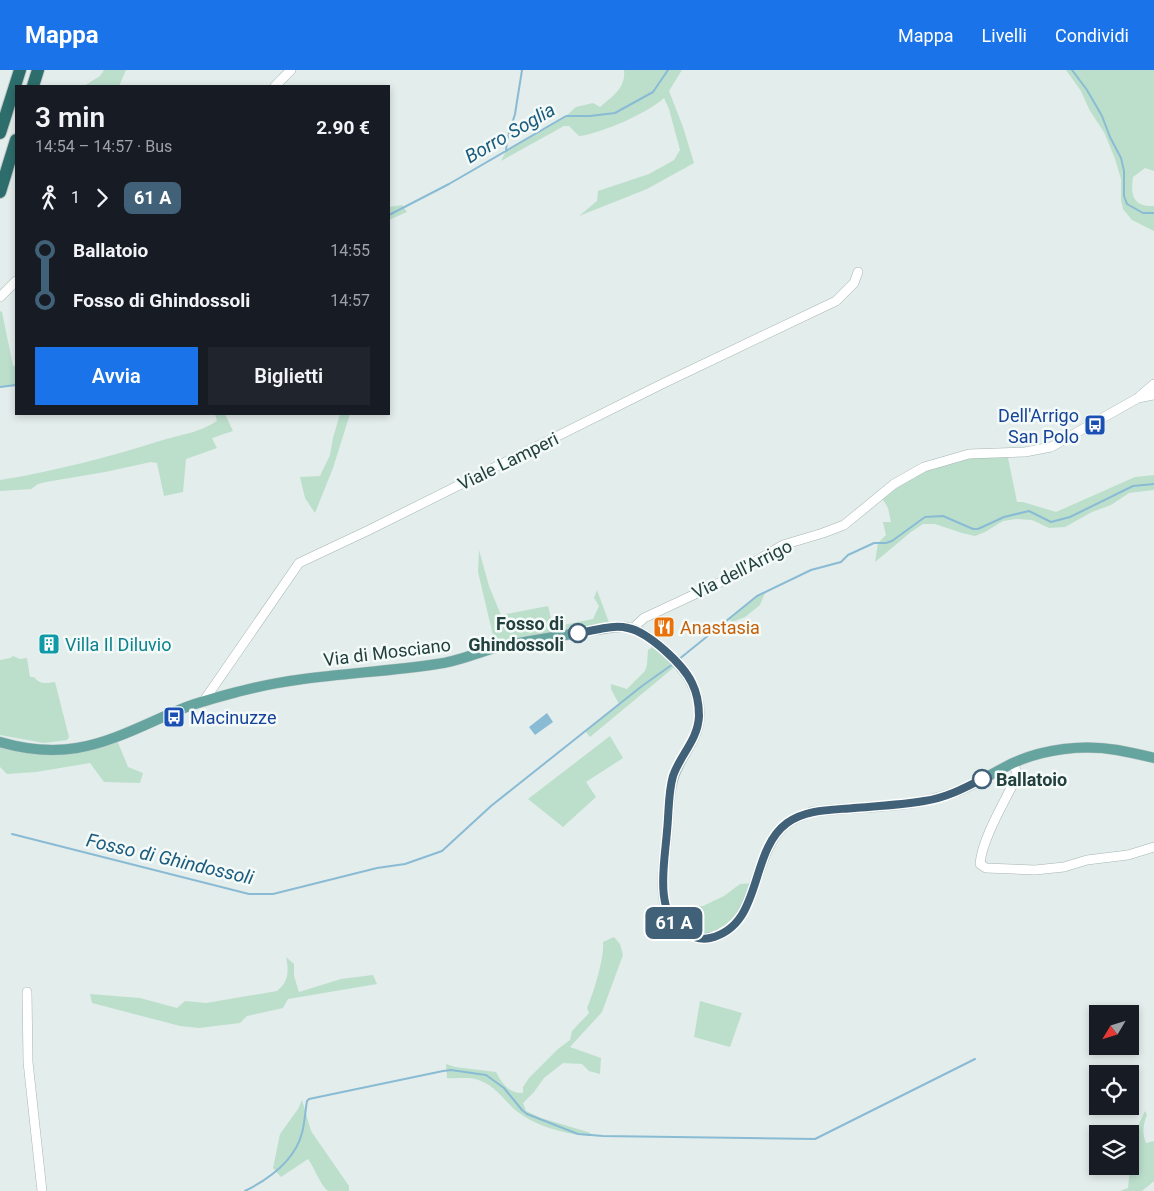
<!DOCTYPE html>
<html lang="it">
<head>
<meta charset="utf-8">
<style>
  body { margin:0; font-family:Roboto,sans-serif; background:#20242c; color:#f1f3f6; height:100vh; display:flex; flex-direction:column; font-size:19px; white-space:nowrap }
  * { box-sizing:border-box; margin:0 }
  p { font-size:16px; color:#9ea1a6 }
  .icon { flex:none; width:28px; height:28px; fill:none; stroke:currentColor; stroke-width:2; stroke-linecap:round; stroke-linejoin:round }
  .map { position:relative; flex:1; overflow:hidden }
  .details { position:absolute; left:15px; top:15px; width:375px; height:330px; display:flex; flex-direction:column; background:#171b24; border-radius:0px; box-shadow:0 2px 8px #0003 }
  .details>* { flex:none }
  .badge { padding:0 10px; border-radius:8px; font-size:18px; line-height:32px }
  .needle { width:32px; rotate:232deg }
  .tools { position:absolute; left:1089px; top:935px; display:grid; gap:10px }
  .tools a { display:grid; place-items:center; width:50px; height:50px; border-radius:0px; background:#171b24; box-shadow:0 2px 8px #0003; font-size:25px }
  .map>.badge { position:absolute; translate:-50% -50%; box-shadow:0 0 0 2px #fff }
  .legs { display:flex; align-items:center; gap:8px; height:55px; padding:0 20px; font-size:16px }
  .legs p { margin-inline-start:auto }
  .summary { display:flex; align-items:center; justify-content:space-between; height:85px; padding:0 20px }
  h1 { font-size:28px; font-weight:600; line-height:38px }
  .primary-button { display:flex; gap:10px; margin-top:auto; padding:10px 20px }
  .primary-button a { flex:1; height:58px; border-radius:0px; background:#1a73e8; color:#fff; font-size:20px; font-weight:600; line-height:58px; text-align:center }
  .primary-button a+a { background:#20242c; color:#f1f3f6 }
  ul { padding:0 20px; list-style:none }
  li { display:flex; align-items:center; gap:18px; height:50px; font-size:19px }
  li i { display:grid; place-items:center; width:8px; height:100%; margin:0 6px; background:currentColor }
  li i::after { content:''; width:12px; height:12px; margin:-6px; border:4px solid; border-radius:50%; background:#171b24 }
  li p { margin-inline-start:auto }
  li:first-child i { background:linear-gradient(#0000 50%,currentColor 0) }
  li:last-child i { background:linear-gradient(currentColor 50%,#0000 0) }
  header { display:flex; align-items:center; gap:30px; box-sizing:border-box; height:70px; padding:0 25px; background:#1a73e8; color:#fff }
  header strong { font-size:24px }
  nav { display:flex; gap:28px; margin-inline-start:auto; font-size:18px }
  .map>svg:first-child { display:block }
  .green { fill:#bcdfcc }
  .water { fill:#8abbd4 }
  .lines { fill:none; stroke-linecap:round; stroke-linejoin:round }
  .stream { stroke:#8abbd4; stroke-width:2 }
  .minor-casing { stroke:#a5b6b3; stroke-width:10 }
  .major-casing { stroke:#c1cac9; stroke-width:11 }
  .highway-casing { stroke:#c1cac9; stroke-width:14 }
  .minor { stroke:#fff; stroke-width:9 }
  .major { stroke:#66a4a0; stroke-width:10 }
  .highway { stroke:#2d6d6b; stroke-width:12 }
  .line-1-casing { stroke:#fff; stroke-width:11 }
  .line-1 { stroke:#406178; stroke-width:8 }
  .stop-1-dot { fill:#fff; stroke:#406178; stroke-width:2.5 }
  .labels { text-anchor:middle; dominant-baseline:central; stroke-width:5; stroke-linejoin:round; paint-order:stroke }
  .transit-label { font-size:18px; fill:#164399; stroke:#f4faf8; text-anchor:end }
  .street-label { font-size:18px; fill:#22403d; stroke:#f4faf8 }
  .stop-label { font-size:18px; font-weight:bold; fill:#22403d; stroke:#f4faf8; text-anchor:end }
  .food-label { font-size:18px; fill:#c56008; stroke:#f4faf8; text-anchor:start }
  .culture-label { font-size:18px; fill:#0d838f; stroke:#f4faf8; text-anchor:start }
  .water-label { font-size:19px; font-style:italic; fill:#1a5b7e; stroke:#f4faf8 }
</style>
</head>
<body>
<header>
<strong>Mappa</strong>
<nav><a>Mappa</a><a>Livelli</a><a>Condividi</a></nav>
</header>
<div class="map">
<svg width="1154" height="1121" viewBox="0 0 1154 1121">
  <rect width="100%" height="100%" fill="#e3edeb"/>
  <path class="green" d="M104 0H126L119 16H84L100 6Z
    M624 0H682L669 21 683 57 694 93 647 119 579 146 597 131 598 121 649 104 674 90 680 80 669 39 664 28C648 43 600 64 579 66L569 56H564L501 91 506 81 566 46 576 37 593 33 600 37C613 26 626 18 624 0Z
    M1066 0H1154V101L1145 98 1133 107C1130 126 1134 137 1154 136V161L1132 150 1123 139 1121 130V109L1115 89 1105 64 1089 39 1081 21Z
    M402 135 407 142 389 150V137Z
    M0 241 2 242 13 296 16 295V315L0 317Z
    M215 344H225L233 361 212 368 217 378 186 389 183 422 164 426 157 393 151 392 105 402 46 412 38 414 31 419 0 421V410C56 401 109 387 163 370 183 364 198 363 217 351Z
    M340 344H350L333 398 315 443 305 428 300 407 320 406 330 385 333 368Z
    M1007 383 1017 432H1023L1056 442 1135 407 1154 405V420L1129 423 1111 435 1092 442 1065 457 1049 458 1032 450 1016 449 1003 451 985 462 975 466 962 463 935 454H923L911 462 875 492 878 473 886 465 883 452H891L888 438 880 425 924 397 969 384Z
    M479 480 489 516 501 545 548 536 553 557 593 549 599 536 594 528 597 520 611 558 496 578 478 502Z
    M765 523 760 535 745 547 732 552 729 549 757 526Z
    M656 574 678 594 590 667 585 661 619 634 611 619V614L627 619 645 601 647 595 648 580Z
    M13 586 20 589 27 588 30 607H34C40 615 46 613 55 612L69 667 67 670 44 673 0 665V590L10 588Z
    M610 666 623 688 586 712 596 727 563 757 528 729Z
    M117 670 128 697 143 703 140 713 104 712 90 693 36 702 7 704 0 697V677C48 688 72 689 117 670Z
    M755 813 731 857 697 868 666 839 703 836 724 826 740 814Z
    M614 867 620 874 623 885 602 942 570 977 601 988 600 1004 589 1001 582 994 563 993 544 1008 534 1022 523 1033 526 1041 541 1048 588 1062 595 1066C568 1065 534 1057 513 1038 503 1028 494 1016 481 1011 472 1006 457 1009 447 1008L446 994 455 997 496 1002C502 1013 509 1024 523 1023V1017L529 1008 558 979 570 970 572 961 589 943 587 938C593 925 605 886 603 872Z
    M286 887 294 894V906L299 922 341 909 373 905 377 914 288 929 283 938 247 946 240 953 199 958 180 956 92 933 90 924 140 928 177 938 185 931 206 933 277 921C289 912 289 900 286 887Z
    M700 931 742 943 730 977 694 967Z
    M302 1030 311 1061 349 1116V1121C344 1121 335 1121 329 1121 322 1119 314 1097 308 1089L281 1107 273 1098 280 1064 298 1039Z
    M1145 1041 1147 1045C1143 1055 1142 1063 1146 1073L1154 1071V1111L1142 1121H1120L1128 1118C1131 1093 1132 1064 1145 1041Z"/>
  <path class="water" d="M547 643 553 652 535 665 529 657Z"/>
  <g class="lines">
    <path class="stream" d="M1072 0 1087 20 1102 46 1110 67 1121 88 1124 101V126L1127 134 1143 143H1154
      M506 81 507 70 515 44 522 0
      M389 145 449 114 566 46H590L615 43 653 22 668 0
      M0 317 16 315
      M678 590 757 526 811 500 841 492 848 485 874 473H886L892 471 925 447 943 446 973 459H978L1004 447 1029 441 1051 452 1070 447 1133 416 1154 414
      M12 764 249 824H273L377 798 405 794 442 781 491 736 642 616 673 594
      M245 1121C269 1109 295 1090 302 1063 305 1052 305 1042 307 1031L309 1029 443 1001 451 1000 486 1005 504 1018 522 1040 527 1044 578 1064 603 1066 815 1069 975 989"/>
    <g class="minor-casing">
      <path id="minor" d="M275 16 291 0
        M0 227 16 211
        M1139 327 1154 314
        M632 559 644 548 721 512 783 475 823 463 844 455 894 414 924 397 969 384 1025 382 1051 377 1138 328 1154 325
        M203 632 299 493 369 460 664 313 836 231 854 213 858 202
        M1013 693 1017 703 1015 710C1004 733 982 769 980 794L986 798 1035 800 1064 797 1087 790 1128 785 1154 777
        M27 922 28 992 42 1121"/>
    </g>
    <g class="major-casing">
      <path id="major" d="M0 672C24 679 52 682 77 678 114 672 149 652 184 638 202 631 222 626 241 621 306 604 372 604 437 594 457 592 476 583 495 578 522 571 550 568 577 563 593 561 610 556 625 557 646 559 683 595 692 614 697 624 700 637 699 649 697 672 679 687 673 709 668 725 669 745 667 762 665 794 652 843 685 862 692 867 699 869 707 868 760 861 750 784 785 755 793 748 803 745 812 742 854 736 899 739 940 727 966 720 989 705 1013 693 1044 679 1083 674 1117 680 1129 682 1142 685 1154 688"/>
    </g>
    <g class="highway-casing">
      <path id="highway" d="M33 16 38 0
        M0 63 20 0
        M0 122 16 70"/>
    </g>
    <use href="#minor" class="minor"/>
    <use href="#major" class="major"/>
    <use href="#highway" class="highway"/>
  </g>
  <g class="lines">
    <g class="line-1-casing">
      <path id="line-1" d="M578 563C594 561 612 554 628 558 648 562 683 594 692 613 697 623 699 635 699 646 698 670 680 685 673 706 668 723 669 743 667 761 665 791 653 843 684 862 692 867 701 870 710 868 764 855 748 782 787 753 806 739 832 740 854 738 878 736 901 735 924 731 945 728 963 719 982 709"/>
    </g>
    <use href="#line-1" class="line-1"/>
  </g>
  <defs>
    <g id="bus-square" transform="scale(1.125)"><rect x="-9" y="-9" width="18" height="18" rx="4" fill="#1a4fb4" stroke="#f4faf8"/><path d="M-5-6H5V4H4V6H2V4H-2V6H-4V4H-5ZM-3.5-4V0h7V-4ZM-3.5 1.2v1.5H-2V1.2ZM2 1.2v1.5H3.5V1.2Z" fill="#fff"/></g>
    <g id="restaurant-square" transform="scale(1.125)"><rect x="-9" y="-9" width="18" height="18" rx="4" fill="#e8710a" stroke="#f4faf8"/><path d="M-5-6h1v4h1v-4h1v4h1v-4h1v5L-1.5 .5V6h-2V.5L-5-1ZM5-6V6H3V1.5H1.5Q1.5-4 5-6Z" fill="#fff"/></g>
    <g id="building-square" transform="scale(1.125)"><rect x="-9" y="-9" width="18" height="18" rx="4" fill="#0f9aa8" stroke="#f4faf8"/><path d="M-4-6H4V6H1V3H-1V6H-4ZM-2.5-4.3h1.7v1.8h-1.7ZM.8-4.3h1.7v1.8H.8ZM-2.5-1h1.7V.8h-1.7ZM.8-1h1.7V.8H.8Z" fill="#fff"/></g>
  </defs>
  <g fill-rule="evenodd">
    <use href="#bus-square" x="1095" y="355"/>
    <use href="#restaurant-square" x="664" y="557"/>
    <use href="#building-square" x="49" y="574"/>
    <use href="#bus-square" x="174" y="647"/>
  </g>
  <g class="stop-1-dot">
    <circle cx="578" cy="563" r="9"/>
    <circle cx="982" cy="709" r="9"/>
  </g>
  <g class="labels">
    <g class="transit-label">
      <text x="1079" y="345">Dell'Arrigo<tspan x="1079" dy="21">San Polo</tspan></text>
      <text x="190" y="647" text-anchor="start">Macinuzze</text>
    </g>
    <g class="street-label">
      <text transform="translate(508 391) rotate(-26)">Viale Lamperi</text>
      <text transform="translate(742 499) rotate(-27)">Via dell'Arrigo</text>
      <text transform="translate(387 582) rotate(-7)">Via di Mosciano</text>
    </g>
    <g class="stop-label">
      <text x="564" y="553">Fosso di<tspan x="564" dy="21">Ghindossoli</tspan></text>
      <text x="996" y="709" text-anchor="start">Ballatoio</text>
    </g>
    <g class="food-label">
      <text x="680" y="557">Anastasia</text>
    </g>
    <g class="culture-label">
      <text x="65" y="574">Villa Il Diluvio</text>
    </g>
    <g class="water-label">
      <text transform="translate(510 63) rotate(-30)">Borro Soglia</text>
      <text transform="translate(170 789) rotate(13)">Fosso di Ghindossoli</text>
    </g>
  </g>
</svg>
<div class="tools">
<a><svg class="needle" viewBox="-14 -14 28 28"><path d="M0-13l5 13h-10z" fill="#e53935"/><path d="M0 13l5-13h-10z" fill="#9ea1a6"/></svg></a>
<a><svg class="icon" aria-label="locate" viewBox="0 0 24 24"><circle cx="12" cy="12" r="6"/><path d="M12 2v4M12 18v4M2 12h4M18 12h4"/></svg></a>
<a><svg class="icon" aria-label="layers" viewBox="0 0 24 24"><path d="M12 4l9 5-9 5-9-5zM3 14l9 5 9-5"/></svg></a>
</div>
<b class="badge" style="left:674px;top:853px;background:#406178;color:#fff">61 A</b>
<section class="details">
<div class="summary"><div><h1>3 min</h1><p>14:54 – 14:57 · Bus</p></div><b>2.90 €</b></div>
<div class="legs"><svg class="icon" aria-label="walk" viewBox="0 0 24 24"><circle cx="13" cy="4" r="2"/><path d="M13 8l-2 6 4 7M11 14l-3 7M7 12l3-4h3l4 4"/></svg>1<svg class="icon" aria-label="forward" viewBox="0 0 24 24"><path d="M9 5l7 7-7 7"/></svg><b class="badge" style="background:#406178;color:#fff">61 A</b></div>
<ul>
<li><i style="color:#406178"></i><b>Ballatoio</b><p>14:55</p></li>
<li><i style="color:#406178"></i><b>Fosso di Ghindossoli</b><p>14:57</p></li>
</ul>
<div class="primary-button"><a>Avvia</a><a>Biglietti</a></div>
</section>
</div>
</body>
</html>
